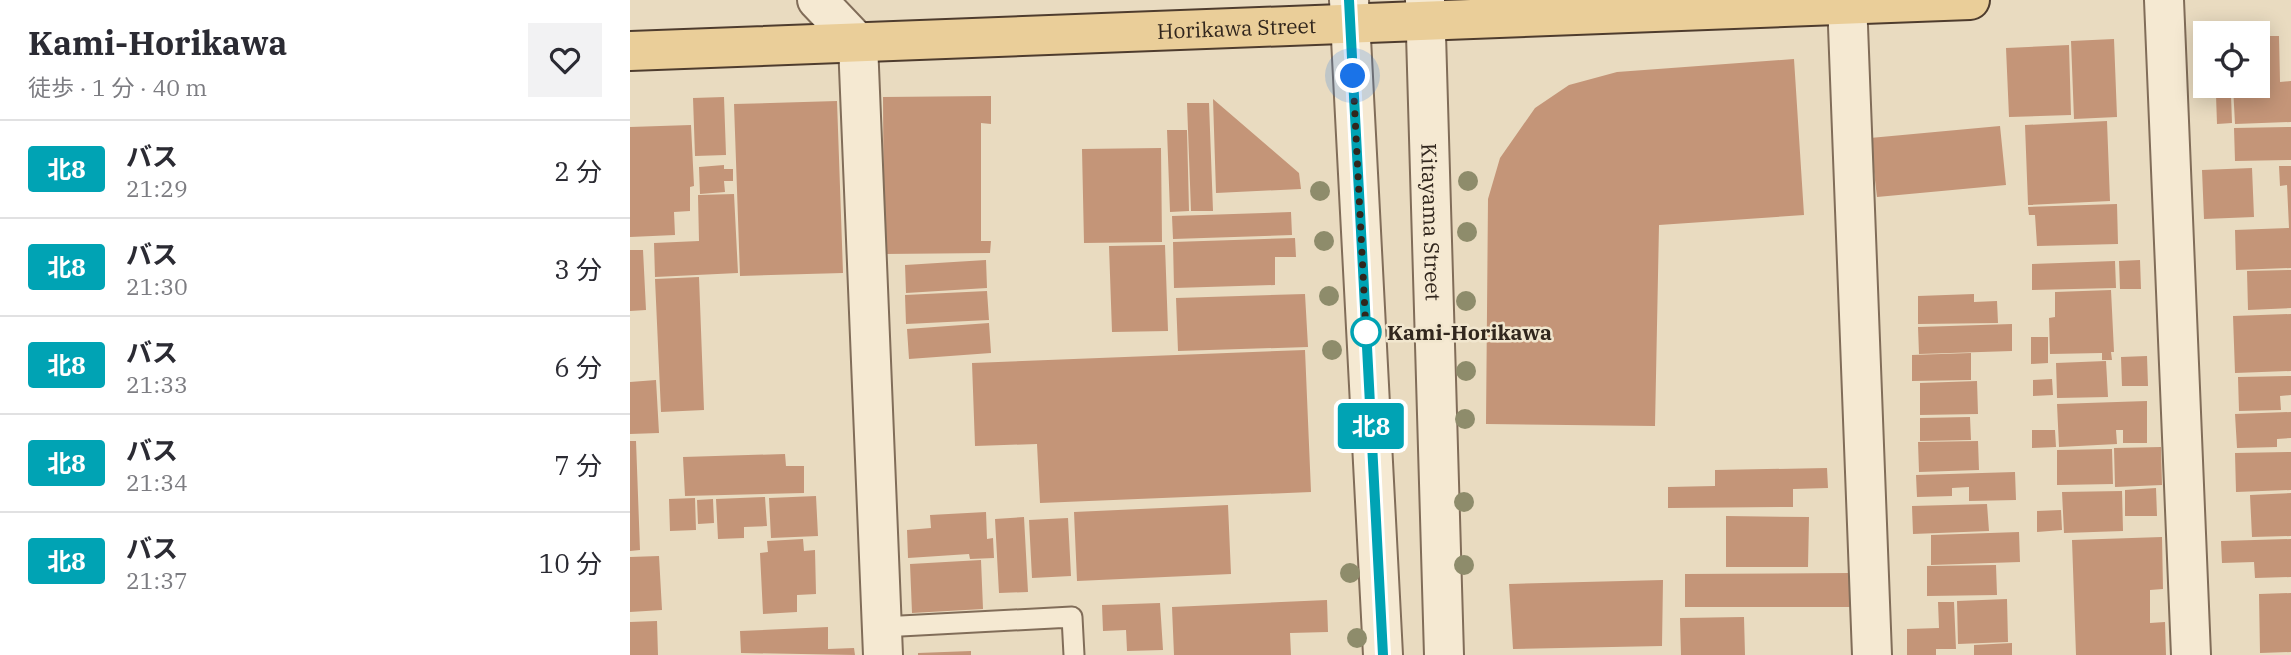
<!DOCTYPE html>
<html lang="ja">
<head>
<meta charset="utf-8">
<style>
  body { margin:0; font-family:"IBM Plex Serif","Noto Sans JP",serif; background:#f2f2f3; color:#2b2b33; height:100vh; display:flex; flex-direction:column; font-size:26px; white-space:nowrap }
  * { box-sizing:border-box; margin:0 }
  p { font-size:23px; color:#7c7c81 }
  .icon { flex:none; width:38px; height:38px; fill:none; stroke:currentColor; stroke-width:2; stroke-linecap:round; stroke-linejoin:round }
  .map { position:relative; flex:1; overflow:hidden }
  .drawer { display:flex; flex-direction:column; background:#fff; width:630px }
  .drawer>* { flex:none }
  .badge { padding:0 14px; border-radius:5px; font-size:24px; line-height:46px }
  .controls { position:absolute; left:1563px; top:21px; display:grid; gap:14px }
  .controls a { display:grid; place-items:center; width:77px; height:77px; border-radius:0px; background:#fff; box-shadow:0 4px 18px #0003; font-size:35px }
  .you { position:absolute; width:35px; height:35px; margin:-18px; border:5px solid #fff; border-radius:50%; background:#1a73e8; box-shadow:0 0 0 10px #1a73e833 }
  .map>.badge { position:absolute; translate:-50% -50%; box-shadow:0 0 0 4px #fff }
  .round { display:grid; place-items:center; flex:none; width:74px; height:74px; border-radius:0px; background:#f2f2f3 }
  .headline { display:flex; align-items:center; justify-content:space-between; height:119px; padding:0 28px }
  h1 { font-size:33px; font-weight:700; line-height:52px }
  ul { padding:0; list-style:none }
  li { display:flex; align-items:center; gap:21px; height:98px; padding:0 28px; border-top:2px solid #e1e1e2 }
  li div { flex:1 }
  li b { display:block; font-size:26px }
  li em { font-style:normal }
  li .badge { min-width:77px; font-weight:700; text-align:center }
  main { display:flex; flex:1; min-height:0 }
  .map>svg:first-child { display:block }
  .building { fill:#c49578 }
  .lines { fill:none; stroke-linecap:round; stroke-linejoin:round }
  .service-casing { stroke:#816d59; stroke-width:23 }
  .minor-casing { stroke:#816d59; stroke-width:42 }
  .tertiary-casing { stroke:#816d59; stroke-width:42 }
  .primary-casing { stroke:#4e3c2e; stroke-width:42 }
  .service { stroke:#f5e9d2; stroke-width:19 }
  .minor { stroke:#f5e9d2; stroke-width:38 }
  .tertiary { stroke:#f5e9d2; stroke-width:38 }
  .primary { stroke:#eace99; stroke-width:38 }
  .tree { fill:#8e8c6b }
  .line-casing { stroke:#fff; stroke-width:16 }
  .line { stroke:#00a3b4; stroke-width:10 }
  .walk { stroke:#31261d; stroke-width:7; stroke-dasharray:0 12.6 }
  .stop-dot { fill:#fff; stroke:#00a3b4; stroke-width:3.5 }
  .labels { text-anchor:middle; dominant-baseline:central; stroke-width:5; stroke-linejoin:round; paint-order:stroke }
  .street-label { font-size:21px; fill:#31261d; stroke:#f1e6ce }
  .stop-label { font-size:21px; font-weight:bold; fill:#31261d; stroke:#f1e6ce; text-anchor:start }
</style>
</head>
<body>
<main>
<section class="drawer">
<div class="headline"><div><h1>Kami-Horikawa</h1><p>徒歩 · 1 分 · 40 m</p></div><a class="round"><svg class="icon" aria-label="heart" viewBox="0 0 24 24"><path d="M12 20l-8-8c-3-5 5-10 8-4 3-6 11-1 8 4z"/></svg></a></div>
<ul>
<li><span class="badge" style="background:#00a3b4;color:#fff">北8</span><div><b>バス</b><p>21:29</p></div><em>2 分</em></li>
<li><span class="badge" style="background:#00a3b4;color:#fff">北8</span><div><b>バス</b><p>21:30</p></div><em>3 分</em></li>
<li><span class="badge" style="background:#00a3b4;color:#fff">北8</span><div><b>バス</b><p>21:33</p></div><em>6 分</em></li>
<li><span class="badge" style="background:#00a3b4;color:#fff">北8</span><div><b>バス</b><p>21:34</p></div><em>7 分</em></li>
<li><span class="badge" style="background:#00a3b4;color:#fff">北8</span><div><b>バス</b><p>21:37</p></div><em>10 分</em></li>
</ul>
</section>
<div class="map">
<svg width="1661" height="655" viewBox="0 0 1661 655">
  <rect width="100%" height="100%" fill="#e9dbc0"/>
  <path class="building" d="M1570 35H1575V67H1571Z
    M1628 36H1649L1650 82 1661 81V122L1605 124 1603 86H1628Z
    M1484 39 1487 117 1444 119 1441 41Z
    M1439 45 1441 115 1379 117 1376 48Z
    M1164 59 1174 215 1029 225 1025 426 856 424 858 199 870 158 905 108 939 85 987 72Z
    M1586 95H1601L1602 123 1587 124Z
    M361 96V124L351 123V241H361L360 253 254 254 253 97Z
    M94 97 96 155 65 156 63 98Z
    M583 99 669 173 671 189 586 193Z
    M207 101 213 273 110 276 104 104Z
    M557 103H579L583 211H561Z
    M1477 121 1480 201 1398 205 1395 125Z
    M61 125 64 186 60 187V211L44 212 45 235 0 237V127Z
    M1370 126 1376 185 1247 197 1240 138Z
    M1661 127V160L1605 161 1604 128Z
    M537 130H557L559 211 540 212Z
    M531 148 532 242 454 243 452 149Z
    M94 165V169H103V181H94L95 192 70 194 69 167Z
    M1649 166H1661V268L1606 270 1605 230 1659 228 1657 185 1650 186Z
    M1622 168 1624 217 1574 219 1572 170Z
    M104 194 108 273 25 277 24 243 69 241 68 195Z
    M1487 204 1488 244 1407 246 1405 215H1399L1398 207Z
    M661 212 662 235 543 239 542 216Z
    M665 238 666 257H645V285L544 288 543 242Z
    M535 245 538 331 482 332 479 246Z
    M0 250H13L16 310 0 311Z
    M356 260 357 288 276 293 275 265Z
    M1510 260 1511 289H1490L1489 261Z
    M1485 261 1486 288 1402 290V264Z
    M1661 270V308L1618 310 1617 271Z
    M69 277 74 410 31 412 25 279Z
    M1481 290 1484 352H1481L1482 360H1472V353L1420 354 1419 318 1425 317V292Z
    M357 291 359 320 276 324 275 295Z
    M675 294 678 347 548 351 546 298Z
    M1344 294V302L1367 301 1368 323 1288 324V296Z
    M1661 314V371L1605 373 1603 316Z
    M359 323 361 353 279 359 277 329Z
    M1382 324V351L1289 354 1288 327Z
    M1401 337H1418V363L1401 364Z
    M675 350 681 492 410 503 407 444 345 446 342 363Z
    M1341 353V380L1282 381V355Z
    M1517 356 1518 386H1492L1491 357Z
    M1476 361 1478 397 1427 398 1426 363Z
    M1661 376V395L1650 396 1651 410 1609 411 1608 377Z
    M1422 379 1423 395 1403 396V380Z
    M26 380 29 433 0 434V382Z
    M1347 381 1348 414 1290 415V383Z
    M1517 401V443H1493V430H1486L1487 444 1429 447 1427 404Z
    M1661 412V438L1647 439V447L1607 448 1605 414Z
    M1340 417 1341 440 1290 441V418Z
    M1402 430H1425L1426 447 1402 448Z
    M0 441H6L10 550 0 551Z
    M1348 441 1349 470 1289 472 1288 442Z
    M1531 447 1532 485 1485 487 1484 448Z
    M1482 449 1483 484 1427 485V450Z
    M1661 452V490L1606 492 1605 453Z
    M155 454 156 466H174V493L55 496 53 457Z
    M1197 468 1198 488 1163 489V507L1038 508V487L1085 486V470Z
    M1385 472 1386 500 1339 501V487L1322 488V496L1287 497 1286 475Z
    M1526 488 1527 516H1495V490Z
    M1492 491 1493 531 1434 533 1432 492Z
    M1661 493V536L1622 537 1620 495Z
    M186 496 188 536 141 538 139 498Z
    M135 497 137 526 114 527V538L88 539 86 499Z
    M65 498 66 530 40 531 39 499Z
    M83 499 84 523 68 524 67 500Z
    M1357 504 1359 531 1283 534 1282 506Z
    M598 505 601 574 447 581 444 512Z
    M1431 510 1432 530 1407 532V511Z
    M356 512 357 539 363 538 364 558 340 559 339 554 278 558 277 530 301 528 300 515Z
    M1096 516 1179 517 1178 567H1096Z
    M394 517 398 592 369 593 365 519Z
    M438 518 441 576 402 578 399 520Z
    M1389 532 1390 562 1301 565V535Z
    M1532 537 1533 589 1520 590V623L1535 622 1536 655H1446L1442 540Z
    M173 539 174 551 185 550 186 594 167 595V612L133 614 130 553 138 552 137 541Z
    M1661 539V577L1625 578 1624 562 1592 563 1591 541Z
    M29 556 32 610 0 612V557Z
    M351 560 353 609 282 613 280 564Z
    M1366 565 1367 595 1297 596V566Z
    M1221 573 1222 607H1055V574Z
    M1033 580 1032 646 883 649 879 584Z
    M1661 593V652L1630 653 1629 594Z
    M1377 599 1378 642 1328 644 1327 601Z
    M697 600 698 632 660 633 661 655H544L542 607Z
    M1308 602H1324L1326 649H1306V655H1277V629L1309 628Z
    M530 603 533 650 497 651 496 630 473 631 472 605Z
    M1114 617 1115 655H1051L1050 618Z
    M27 621 28 655H0V622Z
    M198 627V649L224 648 225 655 111 653 110 631Z
    M1382 643V655H1344V645Z
    M341 651V655H288V653Z"/>
  <g class="lines">
    <g class="service-casing">
      <path id="service" d="M252 627 442 617 444 655"/>
    </g>
    <g class="minor-casing">
      <path id="minor" d="M187 0 228 43 253 655
        M1217 0 1242 655
        M1534 0 1561 655"/>
    </g>
    <g class="tertiary-casing">
      <g id="tertiary">
        <path d="M719 0 753 655"/>
        <path id="s1" d="M795 0 814 655"/>
      </g>
    </g>
    <g class="primary-casing">
      <g id="primary">
        <path id="s2" d="M0 51 1340 0"/>
      </g>
    </g>
    <use href="#service" class="service"/>
    <use href="#minor" class="minor"/>
    <use href="#tertiary" class="tertiary"/>
    <use href="#primary" class="primary"/>
  </g>
  <g class="tree">
    <circle cx="838" cy="181" r="10"/>
    <circle cx="690" cy="191" r="10"/>
    <circle cx="837" cy="232" r="10"/>
    <circle cx="694" cy="241" r="10"/>
    <circle cx="699" cy="296" r="10"/>
    <circle cx="836" cy="301" r="10"/>
    <circle cx="702" cy="350" r="10"/>
    <circle cx="836" cy="371" r="10"/>
    <circle cx="835" cy="419" r="10"/>
    <circle cx="834" cy="502" r="10"/>
    <circle cx="834" cy="565" r="10"/>
    <circle cx="720" cy="573" r="10"/>
    <circle cx="727" cy="638" r="10"/>
  </g>
  <g class="lines">
    <g class="line-casing">
      <path id="line" d="M719 0 753 655"/>
    </g>
    <use href="#line" class="line"/>
    <path class="walk" d="M723 76 736 332"/>
  </g>
  <circle class="stop-dot" cx="736" cy="332" r="14"/>
  <g class="labels">
    <g class="street-label">
      <text stroke="none"><textPath href="#s2" startOffset="607">Horikawa Street</textPath></text>
      <text stroke="none"><textPath href="#s1" startOffset="222">Kitayama Street</textPath></text>
    </g>
    <g class="stop-label">
      <text x="757" y="332">Kami-Horikawa</text>
    </g>
  </g>
</svg>
<div class="controls">
<a><svg class="icon" aria-label="locate" viewBox="0 0 24 24"><circle cx="12" cy="12" r="6"/><path d="M12 2v4M12 18v4M2 12h4M18 12h4"/></svg></a>
</div>
<div class="you" style="left:723px;top:76px"></div>
<b class="badge" style="left:741px;top:426px;background:#00a3b4;color:#fff">北8</b>
</div>
</main>
</body>
</html>
